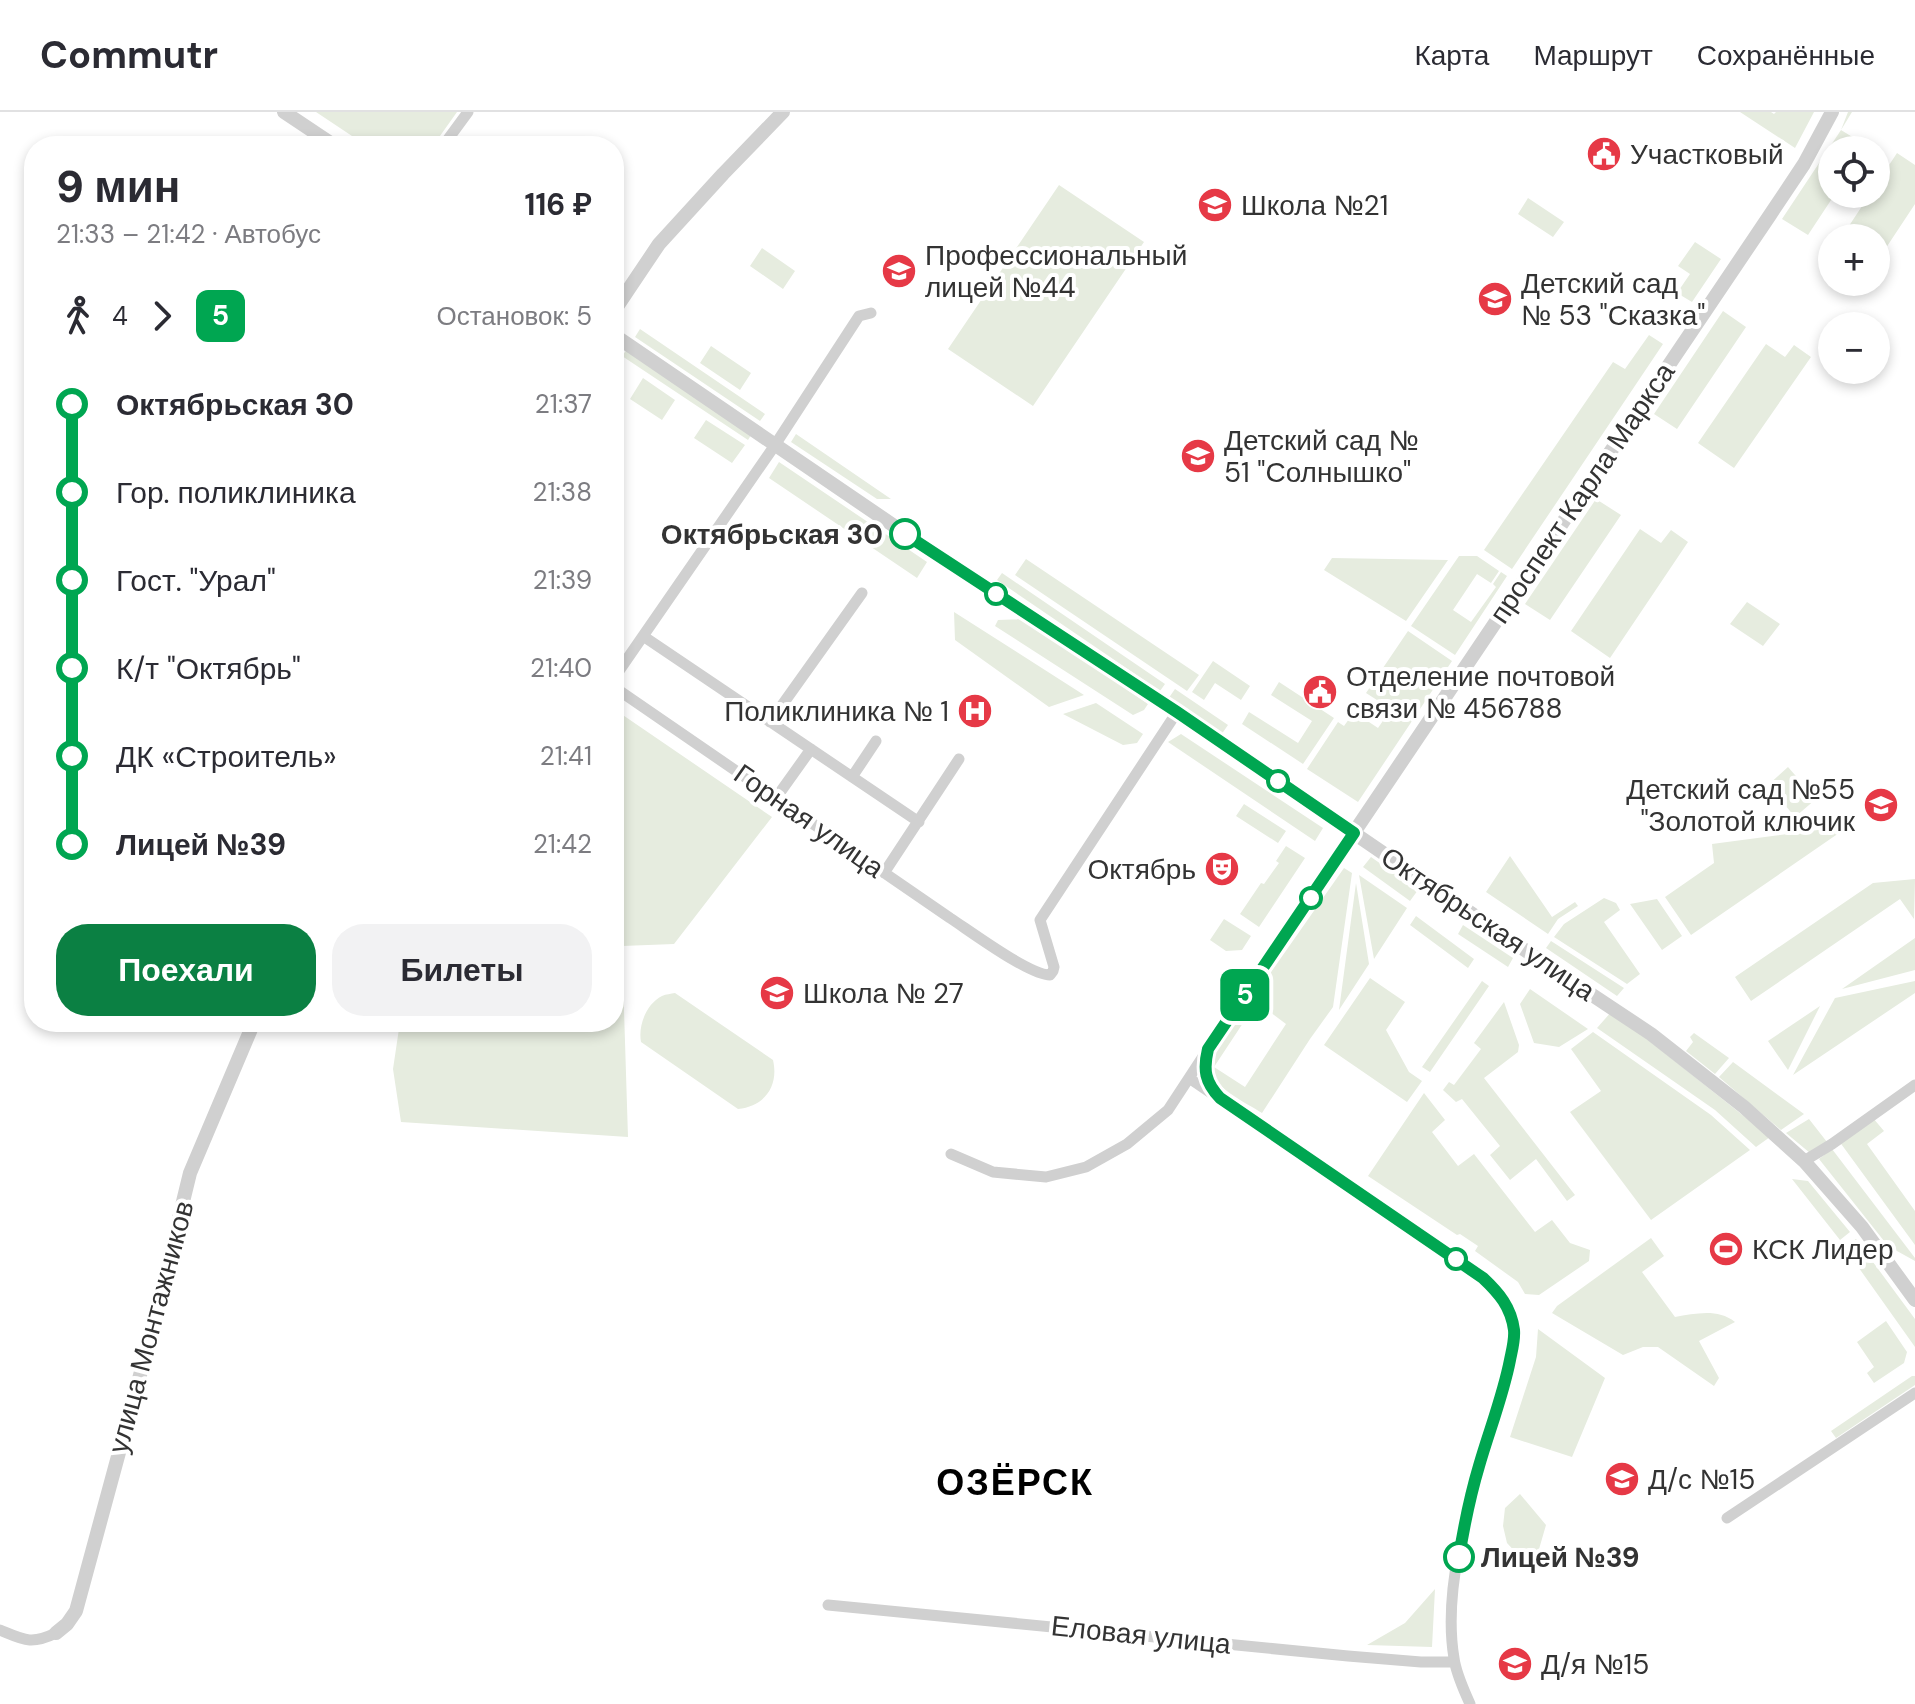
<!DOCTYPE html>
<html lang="ru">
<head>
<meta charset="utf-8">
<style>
  body { margin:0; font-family:"DM Sans",sans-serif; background:#f2f2f3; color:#2b2b33; height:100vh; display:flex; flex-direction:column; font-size:30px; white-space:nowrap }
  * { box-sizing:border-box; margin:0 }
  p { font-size:26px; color:#7c7c81 }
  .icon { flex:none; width:44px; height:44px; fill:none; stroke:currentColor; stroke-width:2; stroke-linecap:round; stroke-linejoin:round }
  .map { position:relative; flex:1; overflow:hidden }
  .sheet { position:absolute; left:24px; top:24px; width:600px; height:896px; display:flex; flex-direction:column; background:#fff; border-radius:32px; box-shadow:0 4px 12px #0003 }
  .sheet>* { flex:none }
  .badge { padding:0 16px; border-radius:12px; font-size:28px; line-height:52px }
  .tools { position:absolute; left:1818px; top:24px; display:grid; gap:16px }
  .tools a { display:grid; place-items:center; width:72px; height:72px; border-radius:50%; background:#fff; box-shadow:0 4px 12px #0003; font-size:40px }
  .map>.badge { position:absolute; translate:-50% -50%; box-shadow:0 0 0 4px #fff }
  .legs { display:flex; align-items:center; gap:12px; height:88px; padding:0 32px; font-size:26px }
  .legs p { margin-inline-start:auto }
  .summary { display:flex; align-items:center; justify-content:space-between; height:136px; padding:0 32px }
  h1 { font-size:44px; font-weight:800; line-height:60px }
  .action { display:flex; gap:16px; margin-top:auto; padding:16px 32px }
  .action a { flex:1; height:92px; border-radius:32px; background:#0b8043; color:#fff; font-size:32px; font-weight:800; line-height:92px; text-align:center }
  .action a+a { background:#f2f2f3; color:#2b2b33 }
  ul { padding:0 32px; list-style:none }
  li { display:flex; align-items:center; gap:28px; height:88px; font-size:30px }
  li i { display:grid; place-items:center; width:12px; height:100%; margin:0 10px; background:currentColor }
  li i::after { content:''; width:20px; height:20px; margin:-10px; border:6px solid; border-radius:50%; background:#fff }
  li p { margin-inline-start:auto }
  li:first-child i { background:linear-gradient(#0000 50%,currentColor 0) }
  li:last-child i { background:linear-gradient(currentColor 50%,#0000 0) }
  header { display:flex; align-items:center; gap:48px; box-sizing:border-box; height:112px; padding:0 40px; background:#fff; border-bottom:2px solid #e1e1e2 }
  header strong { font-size:38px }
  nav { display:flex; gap:44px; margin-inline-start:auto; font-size:28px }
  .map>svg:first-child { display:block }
  .green { fill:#e6ecdf }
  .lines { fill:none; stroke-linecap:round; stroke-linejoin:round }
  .minor { stroke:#d0d0d0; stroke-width:11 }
  .tertiary { stroke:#d0d0d0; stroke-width:14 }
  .line-1-casing { stroke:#fff; stroke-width:18 }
  .line-1 { stroke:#00a651; stroke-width:12 }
  .stop-1-dot { fill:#fff; stroke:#00a651; stroke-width:4 }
  .labels { text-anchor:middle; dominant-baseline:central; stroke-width:8; stroke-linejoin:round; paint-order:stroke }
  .poi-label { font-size:28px; fill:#333; stroke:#fff; text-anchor:start }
  .street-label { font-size:28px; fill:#333; stroke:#fff }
  .stop-label { font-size:28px; font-weight:bold; fill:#333; stroke:#fff; text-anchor:end }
  .district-label { font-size:36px; font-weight:bold; letter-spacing:2px; fill:#000; stroke:#fff }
</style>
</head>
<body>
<header>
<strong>Commutr</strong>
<nav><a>Карта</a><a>Маршрут</a><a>Сохранённые</a></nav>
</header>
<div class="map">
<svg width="1915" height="1592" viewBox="0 0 1915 1592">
  <rect width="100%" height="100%" fill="#fff"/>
  <path class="green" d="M316 0H457L435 31 424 34H367Z
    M1740 0H1771L1774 2 1776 0H1814L1795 36Z
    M1848 0H1852L1841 18 1867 34 1864 38H1832V82H1835L1808 123 1782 107 1841 18Z
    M1897 41 1915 53V92L1876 151V126H1841L1870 82H1876V73Z
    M1059 73 1144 130 1033 294 948 237Z
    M1528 86 1564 110 1553 125 1518 102Z
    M1695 130 1721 147 1692 190 1677 181 1690 162 1678 154Z
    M762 136 795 159 783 177 750 154Z
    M1723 199 1746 215 1677 317 1654 302Z
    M640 217 765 302 760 309 635 225Z
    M1649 223 1663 232 1512 457 1484 438 1613 250 1625 257Z
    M1766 232 1785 245 1794 233 1811 245 1734 356 1698 331Z
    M711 234 751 261 740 278 700 251Z
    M628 236 753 320 748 328 622 244Z
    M643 266 675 288 662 308 630 287Z
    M706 308 745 333 732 351 694 326Z
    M796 322 891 387H877L791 330Z
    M779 350 927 450 917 466 769 366Z
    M1596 387 1621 403 1550 508 1525 492Z
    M1640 417 1661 431 1671 418 1688 430 1610 546 1571 519Z
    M1459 444H1477L1499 459 1491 471 1477 462 1453 498 1471 510 1496 475 1493 472 1501 460 1507 464 1455 543 1411 514Z
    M1332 446 1448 448 1406 509 1324 458Z
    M1026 447 1199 563 1187 579 1015 463Z
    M1002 461 1165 572 1160 579 997 468Z
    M1747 490 1780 512 1763 534 1730 512Z
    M954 500 1084 583 1049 595 955 528Z
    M1024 507 1148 592 1144 598 1133 603 995 514 998 508Z
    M1408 519 1452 549 1358 690 1307 657 1338 610 1344 614 1354 600 1378 616 1391 597 1366 581Z
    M1213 549 1250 574 1241 588 1215 571 1204 588 1192 580Z
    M1279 570 1334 606 1303 652 1242 612 1249 600 1298 631 1312 609 1271 583Z
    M1175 577 1228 613 1221 623 1168 587Z
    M1096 591 1143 622 1137 631 1123 633 1063 602Z
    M614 597 772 705 674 832 622 834 628 1025 401 1010 393 957 400 910H614Z
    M1181 622 1323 716 1315 729 1168 630Z
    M1788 655 1816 687 1795 705 1768 673Z
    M1244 692 1286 719 1278 731 1236 704Z
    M1833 716 1839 721 1691 823 1665 785 1714 751 1712 732Z
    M1286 734 1305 746 1259 815 1240 802 1261 771 1264 772 1279 751 1276 749Z
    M1510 744 1552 805 1575 790 1578 794 1558 807 1548 822 1486 780Z
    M1371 745 1418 778 1410 789 1363 755Z
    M1344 756 1352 761 1333 895 1310 927 1262 1001C1245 990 1206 973 1211 950 1213 938 1231 918 1238 907L1243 911 1214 955 1245 975 1286 912 1266 897 1255 909 1243 900Z
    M1359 763 1407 796 1374 847Z
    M1915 767 1914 807 1900 787 1751 889 1735 865 1873 771Z
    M1356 771 1369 852 1339 898Z
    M1604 786 1616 791 1620 798 1604 810 1640 862 1627 872 1554 825 1564 812Z
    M1657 787 1682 824 1662 838 1630 792Z
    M1416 804 1474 847 1468 856 1410 813Z
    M1224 807 1251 824 1242 838 1226 839 1210 828Z
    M1463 813 1513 846 1508 855 1458 822Z
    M1915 826V858L1842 877Z
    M1551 829 1624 876 1617 884 1546 836Z
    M1370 866 1405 890 1386 918 1409 960 1422 969 1407 990 1324 933Z
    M1482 869 1489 874 1430 960 1422 955Z
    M1915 869V881L1793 963 1835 886Z
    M1530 877 1588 917 1559 935 1534 931 1520 892Z
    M675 881 773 948C779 974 765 994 738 997L641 930C638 914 646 892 662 884 666 882 671 882 675 881Z
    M1504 890 1519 933 1518 940 1484 966 1575 1083 1567 1089 1536 1047 1510 1068 1490 1043 1500 1034 1462 987 1456 990 1443 978 1449 970 1454 973 1481 937 1474 931Z
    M1820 894 1788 958 1768 929Z
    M1612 899 1770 1025 1756 1035 1715 998 1597 916Z
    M1593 920 1711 1003 1750 1038 1651 1108 1570 1000 1601 979 1571 937Z
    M1694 921 1729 946 1715 962 1686 939 1693 930 1690 925Z
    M1733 950 1804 1002 1781 1018 1719 965Z
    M1424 981 1445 1008 1432 1020 1458 1054 1474 1042 1535 1120 1552 1108 1570 1131 1590 1138 1589 1149 1539 1183 1525 1182 1518 1170 1475 1139 1478 1134 1460 1122 1457 1123 1368 1064Z
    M1873 1006 1884 1019 1867 1032 1915 1099V1133L1839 1029Z
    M1809 1007 1827 1030 1810 1041 1786 1021Z
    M1832 1037 1915 1146V1149L1888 1134 1819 1047Z
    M1792 1067 1808 1069 1850 1120 1840 1128Z
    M1651 1126 1664 1144 1642 1160 1675 1205C1695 1202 1717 1196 1735 1210L1699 1229 1719 1266 1714 1274 1658 1235H1643L1623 1243 1552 1201 1557 1194Z
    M1856 1127 1915 1207V1235L1844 1135Z
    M1886 1209 1907 1240 1904 1251 1874 1271 1867 1261 1874 1255 1857 1230Z
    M1538 1217 1605 1266 1572 1345 1510 1325 1536 1245Z
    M1912 1264H1915V1273L1836 1326 1831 1319Z
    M1520 1382 1546 1413 1535 1451 1519 1444 1507 1431 1503 1414 1505 1396Z
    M1435 1477 1432 1535 1367 1533 1405 1511Z"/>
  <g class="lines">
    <path class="minor" d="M443 34 468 0
      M643 524 919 710
      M614 566 775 333 859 204 871 201
      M614 575 950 806C970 819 1029 863 1050 863L1053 859 1054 855 1040 808 1177 600
      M770 610 862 481
      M852 665 876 629
      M776 686 811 637
      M884 761 959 647
      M1207 941C1204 957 1205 969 1215 981
      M1189 966 1483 1166C1499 1181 1511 1195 1514 1217 1518 1241 1503 1277 1496 1301 1475 1374 1441 1469 1454 1546 1456 1562 1464 1578 1470 1592
      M951 1042 993 1060 1046 1065 1086 1055 1127 1032 1168 998 1208 937
      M1804 1049 1832 1032 1915 973
      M1727 1406 1915 1281
      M828 1493 1348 1544 1421 1550H1454
      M0 1518C24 1528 31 1533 56 1521"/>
    <path class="tertiary" d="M284 0 335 34
      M614 199 659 132 723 62 783 0
      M614 223 969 465 1177 600 1535 845 1651 922 1744 995 1804 1049 1862 1115 1915 1188
      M1208 937 1770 103 1804 52 1832 0
      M56 1521 67 1512 76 1499 146 1241 190 1061 254 910"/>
  </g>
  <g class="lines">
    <g class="line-1-casing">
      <path id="line-1" d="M905 422 1177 600 1354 721 1208 937C1203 958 1205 970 1220 986L1483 1166C1499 1181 1511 1195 1514 1218 1515 1227 1512 1238 1510 1248 1503 1284 1489 1319 1479 1354 1470 1384 1464 1414 1459 1445"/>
    </g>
    <use href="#line-1" class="line-1"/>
  </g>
  <defs>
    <g id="civic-disc" transform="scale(1.8)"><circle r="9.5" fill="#e63946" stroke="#fff"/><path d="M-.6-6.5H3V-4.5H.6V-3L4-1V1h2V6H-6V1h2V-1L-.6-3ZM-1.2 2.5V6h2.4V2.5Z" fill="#fff"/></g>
    <g id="school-disc" transform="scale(1.8)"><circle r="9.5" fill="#e63946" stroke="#fff"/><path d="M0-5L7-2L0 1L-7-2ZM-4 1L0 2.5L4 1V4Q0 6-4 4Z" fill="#fff"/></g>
    <g id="university-disc" transform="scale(1.8)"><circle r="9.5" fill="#e63946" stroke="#fff"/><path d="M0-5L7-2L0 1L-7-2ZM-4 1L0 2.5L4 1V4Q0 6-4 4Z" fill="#fff"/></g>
    <g id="hospital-disc" transform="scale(1.8)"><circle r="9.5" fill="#e63946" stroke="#fff"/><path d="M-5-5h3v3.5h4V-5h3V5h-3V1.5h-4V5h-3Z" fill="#fff"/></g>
    <g id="theatre-disc" transform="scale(1.8)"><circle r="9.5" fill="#e63946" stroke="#fff"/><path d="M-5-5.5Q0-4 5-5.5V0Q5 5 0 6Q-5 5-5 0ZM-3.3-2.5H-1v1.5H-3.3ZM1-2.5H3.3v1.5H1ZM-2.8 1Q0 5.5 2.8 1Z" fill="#fff"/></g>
    <g id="stadium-disc" transform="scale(1.8)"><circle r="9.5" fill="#e63946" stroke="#fff"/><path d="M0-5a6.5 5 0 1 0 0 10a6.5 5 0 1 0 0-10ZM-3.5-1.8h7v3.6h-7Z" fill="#fff"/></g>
  </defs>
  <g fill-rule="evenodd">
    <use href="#civic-disc" x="1604" y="42"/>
    <use href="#school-disc" x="1215" y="93"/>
    <use href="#university-disc" x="899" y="159"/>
    <use href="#school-disc" x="1495" y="187"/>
    <use href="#school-disc" x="1198" y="344"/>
    <use href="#civic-disc" x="1320" y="580"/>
    <use href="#hospital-disc" x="975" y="599"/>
    <use href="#school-disc" x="1881" y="693"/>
    <use href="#theatre-disc" x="1222" y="757"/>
    <use href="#school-disc" x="777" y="881"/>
    <use href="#stadium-disc" x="1726" y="1137"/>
    <use href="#school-disc" x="1622" y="1367"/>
    <use href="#school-disc" x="1515" y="1552"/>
  </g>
  <g class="stop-1-dot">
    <circle cx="905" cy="422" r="14"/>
    <circle cx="996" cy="482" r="10"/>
    <circle cx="1278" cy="669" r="10"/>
    <circle cx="1311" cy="786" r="10"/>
    <circle cx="1456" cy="1147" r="10"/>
    <circle cx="1459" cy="1445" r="14"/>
  </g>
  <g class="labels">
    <g class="poi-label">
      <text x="1630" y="42">Участковый</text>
      <text x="1241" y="93">Школа №21</text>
      <text x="925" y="143">Профессиональный<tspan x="925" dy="32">лицей №44</tspan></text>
      <text x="1521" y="171">Детский сад<tspan x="1521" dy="32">№ 53 "Сказка"</tspan></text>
      <text x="1224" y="328">Детский сад №<tspan x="1224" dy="32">51 "Солнышко"</tspan></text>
      <text x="1346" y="564">Отделение почтовой<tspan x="1346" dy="32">связи № 456788</tspan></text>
      <text x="949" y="599" text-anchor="end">Поликлиника № 1</text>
      <text x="1855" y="677" text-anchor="end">Детский сад №55<tspan x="1855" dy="32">"Золотой ключик</tspan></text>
      <text x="1196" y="757" text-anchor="end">Октябрь</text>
      <text x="803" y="881">Школа № 27</text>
      <text x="1752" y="1137">КСК Лидер</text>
      <text x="1648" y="1367">Д/с №15</text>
      <text x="1541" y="1552">Д/я №15</text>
    </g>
    <g class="street-label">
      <text transform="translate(1582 381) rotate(-56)">проспект Карла Маркса</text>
      <text transform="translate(809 709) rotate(35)">Горная улица</text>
      <text transform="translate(1488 812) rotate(34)">Октябрьская улица</text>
      <text transform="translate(151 1215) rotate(-75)">улица Монтажников</text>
      <text transform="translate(1141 1523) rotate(6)">Еловая улица</text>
    </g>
    <g class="stop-label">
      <text x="883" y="422">Октябрьская 30</text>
      <text x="1481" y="1445" text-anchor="start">Лицей №39</text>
    </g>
    <g class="district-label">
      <text x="1015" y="1370">ОЗЁРСК</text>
    </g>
  </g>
</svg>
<div class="tools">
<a><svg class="icon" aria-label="locate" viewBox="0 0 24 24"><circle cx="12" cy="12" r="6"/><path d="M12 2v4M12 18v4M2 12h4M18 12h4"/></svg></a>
<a>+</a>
<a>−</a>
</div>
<b class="badge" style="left:1245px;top:883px;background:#00a651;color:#fff">5</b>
<section class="sheet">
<div class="summary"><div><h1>9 мин</h1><p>21:33 – 21:42 · Автобус</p></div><b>116 ₽</b></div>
<div class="legs"><svg class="icon" aria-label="walk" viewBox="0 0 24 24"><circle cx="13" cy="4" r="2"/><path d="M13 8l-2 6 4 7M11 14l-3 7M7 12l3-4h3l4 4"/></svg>4<svg class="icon" aria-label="forward" viewBox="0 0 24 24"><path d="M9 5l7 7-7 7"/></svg><b class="badge" style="background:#00a651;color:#fff">5</b><p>Остановок: 5</p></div>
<ul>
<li><i style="color:#00a651"></i><b>Октябрьская 30</b><p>21:37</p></li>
<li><i style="color:#00a651"></i><span>Гор. поликлиника</span><p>21:38</p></li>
<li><i style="color:#00a651"></i><span>Гост. &quot;Урал&quot;</span><p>21:39</p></li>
<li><i style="color:#00a651"></i><span>К/т &quot;Октябрь&quot;</span><p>21:40</p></li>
<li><i style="color:#00a651"></i><span>ДК «Строитель»</span><p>21:41</p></li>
<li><i style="color:#00a651"></i><b>Лицей №39</b><p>21:42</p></li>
</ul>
<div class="action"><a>Поехали</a><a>Билеты</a></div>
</section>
</div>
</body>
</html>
